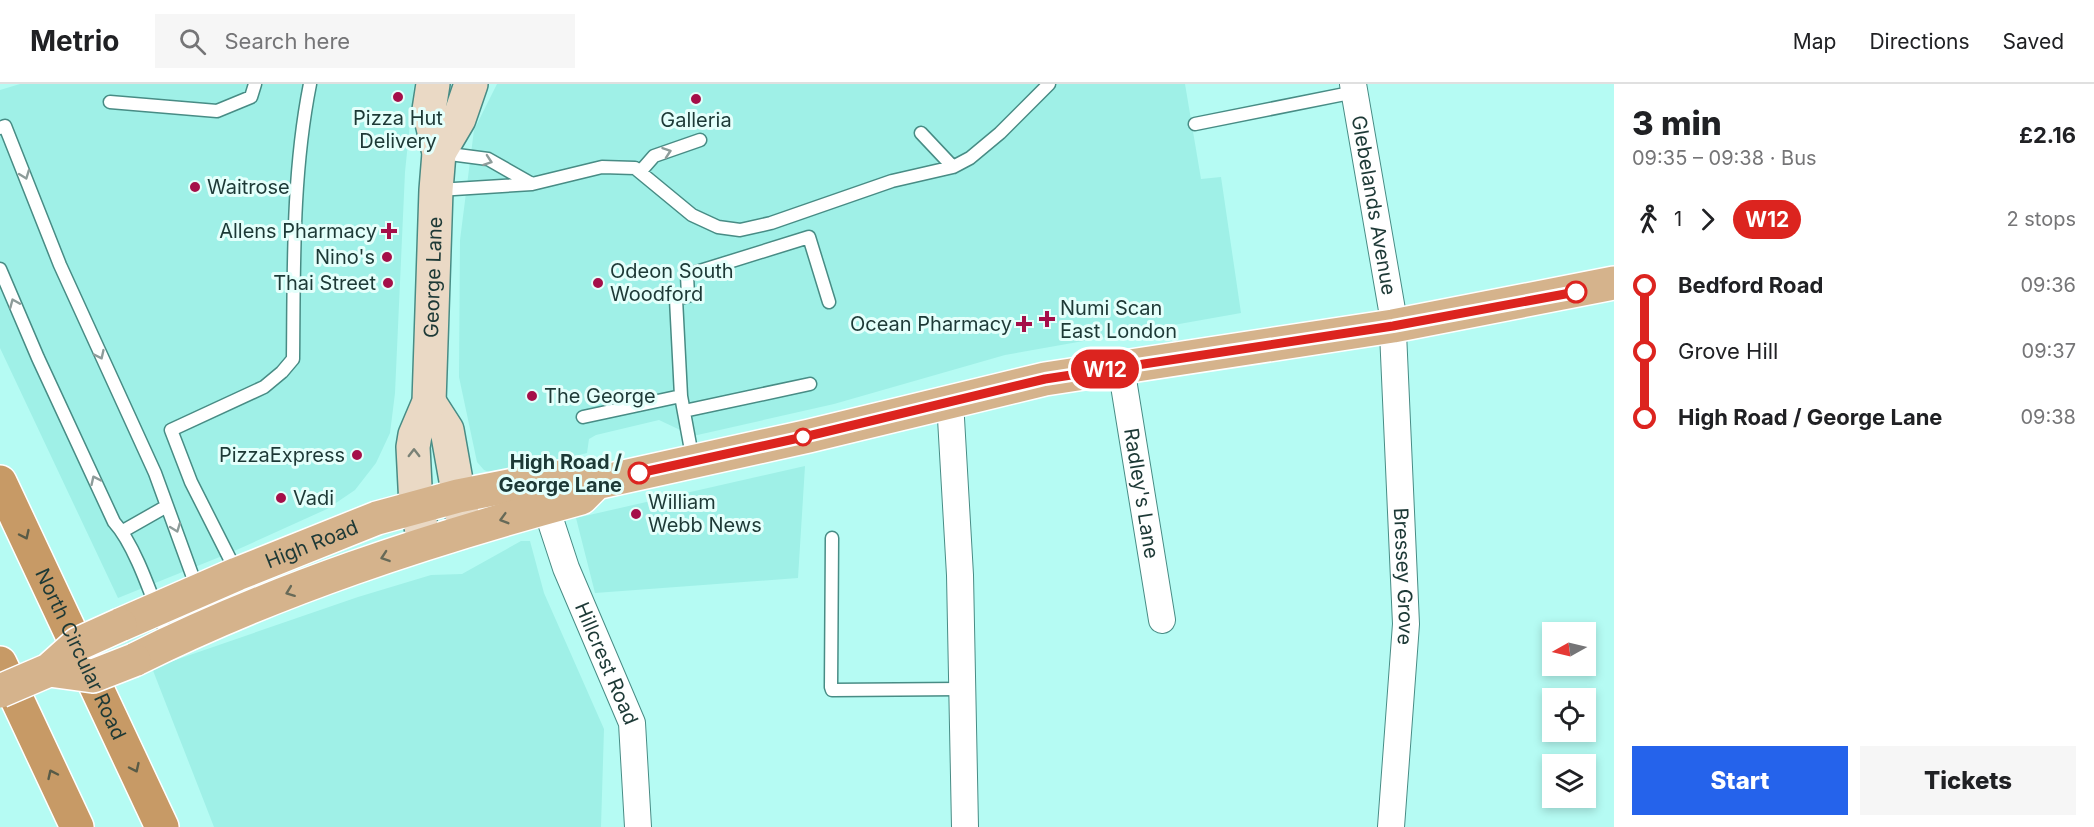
<!DOCTYPE html>
<html lang="en">
<head>
<meta charset="utf-8">
<style>
  body { margin:0; font-family:Inter,sans-serif; background:#f6f6f6; color:#202124; height:100vh; display:flex; flex-direction:column; font-size:22px; white-space:nowrap }
  * { box-sizing:border-box; margin:0 }
  p { font-size:20px; color:#757577 }
  .icon { flex:none; width:33px; height:33px; fill:none; stroke:currentColor; stroke-width:2; stroke-linecap:round; stroke-linejoin:round }
  .map { position:relative; flex:1; overflow:hidden }
  .panel { display:flex; flex-direction:column; background:#fff; width:480px }
  .panel>* { flex:none }
  .badge { padding:0 12px; border-radius:20px; font-size:21px; line-height:39px }
  .needle { width:39px; rotate:262deg }
  .fabs { position:absolute; left:1542px; top:538px; display:grid; gap:12px }
  .fabs a { display:grid; place-items:center; width:54px; height:54px; border-radius:0px; background:#fff; box-shadow:0 3px 9px #0003; font-size:30px }
  .map>.badge { position:absolute; translate:-50% -50%; box-shadow:0 0 0 3px #fff }
  .legs { display:flex; align-items:center; gap:9px; height:66px; padding:0 18px; font-size:20px }
  .legs p { margin-inline-start:auto }
  .summary { display:flex; align-items:center; justify-content:space-between; height:102px; padding:0 18px }
  h1 { font-size:33px; font-weight:800; line-height:45px }
  .cta { display:flex; gap:12px; margin-top:auto; padding:12px 18px }
  .cta a { flex:1; height:69px; border-radius:0px; background:#2563eb; color:#fff; font-size:24px; font-weight:800; line-height:69px; text-align:center }
  .cta a+a { background:#f6f6f6; color:#202124 }
  ul { padding:0 18px; list-style:none }
  li { display:flex; align-items:center; gap:21px; height:66px; font-size:22px }
  li i { display:grid; place-items:center; width:9px; height:100%; margin:0 8px; background:currentColor }
  li i::after { content:''; width:15px; height:15px; margin:-8px; border:4px solid; border-radius:50%; background:#fff }
  li p { margin-inline-start:auto }
  li:first-child i { background:linear-gradient(#0000 50%,currentColor 0) }
  li:last-child i { background:linear-gradient(currentColor 50%,#0000 0) }
  header { display:flex; align-items:center; gap:36px; box-sizing:border-box; height:84px; padding:0 30px; background:#fff; border-bottom:2px solid #e0e0e0 }
  header strong { font-size:28px }
  nav { display:flex; gap:33px; margin-inline-start:auto; font-size:21px }
  .search { width:420px; height:54px; background:#f6f6f6; display:flex; align-items:center; gap:15px; box-sizing:border-box; padding:0 21px; border-radius:0px; color:#757577; font-size:22px }
  main { display:flex; flex:1; min-height:0 }
  .map>svg:first-child { display:block }
  .built { fill:#9ff0e7 }
  .lines { fill:none; stroke-linecap:round; stroke-linejoin:round }
  .service-casing { stroke:#488c85; stroke-width:15 }
  .minor-casing { stroke:#488c85; stroke-width:28 }
  .secondary-casing { stroke:#488c85; stroke-width:36 }
  .primary-casing { stroke:#fff; stroke-width:36 }
  .trunk-casing { stroke:#fff; stroke-width:36 }
  .service { stroke:#fff; stroke-width:12 }
  .minor { stroke:#fff; stroke-width:26 }
  .secondary { stroke:#ead9c5; stroke-width:33 }
  .primary { stroke:#d5b38c; stroke-width:33 }
  .trunk { stroke:#c79a66; stroke-width:33 }
  .primary-bridge-casing { stroke:#fff; stroke-width:36; stroke-linecap:butt }
  .primary-bridge { stroke:#d5b38c; stroke-width:33 }
  .oneway { stroke:#8e9c9a }
  .oneway2 { stroke:#798176 }
  .oneway3 { stroke:#676a58 }
  .oneway4 { stroke:#585b47 }
  .line-1-casing { stroke:#fff; stroke-width:14 }
  .line-1 { stroke:#dc241f; stroke-width:9 }
  .poi-dot { fill:#a50f49; stroke:#e4fffb; stroke-width:2 }
  .stop-1-dot { fill:#fff; stroke:#dc241f; stroke-width:3 }
  .labels { text-anchor:middle; dominant-baseline:central; stroke-width:6; stroke-linejoin:round; paint-order:stroke }
  .poi-label { font-size:20px; fill:#1d3936; stroke:#e4fffb; text-anchor:start }
  .street-label { font-size:20px; fill:#1d3936; stroke:#e4fffb }
  .stop-label { font-size:20px; font-weight:bold; fill:#1d3936; stroke:#e4fffb; text-anchor:end }
</style>
</head>
<body>
<header>
<strong>Metrio</strong>
<div class="search"><svg class="icon" aria-label="search" viewBox="0 0 24 24"><circle cx="10" cy="10" r="6"/><path d="M15 15l6 6"/></svg>Search here</div>
<nav><a>Map</a><a>Directions</a><a>Saved</a></nav>
</header>
<main>
<div class="map">
<svg width="1614" height="743" viewBox="0 0 1614 743">
  <rect width="100%" height="100%" fill="#b5fbf3"/>
  <path class="built" d="M20 0H414L405 88 395 309 390 349 376 379 355 406 327 425 232 468 118 514 0 264V6Z
    M497 0H1185L1201 95 1221 93 1241 229 1005 271 834 320 693 352 659 336 596 351 589 355 587 369 496 391 484 386 477 378 459 293 460 156 474 46Z
    M805 382 798 494 595 509 576 434Z
    M521 457H530L544 509 604 645 601 743H214L152 584 358 513 431 491 462 490Z"/>
  <g class="lines">
    <g class="service-casing">
      <path id="service" d="M110 18 217 27 251 13 255 0
        M1195 40 1355 8
        M0 44 5 42 60 181 155 389 210 540
        M921 49 953 83
        M442 69 488 75 532 100
        M640 88 654 72 700 56
        M438 106 532 100 602 83 635 84 692 131 718 143 740 146 771 139 892 97 953 83 970 74 1000 49 1049 0
        M0 185 38 274 114 438C137 463 155 523 169 557
        M684 327 810 300
        M583 333 681 312
        M693 377 681 312 676 215 688 212 687 191 809 153 829 218
        M123 447 167 422
        M832 454 831 603 832 606 962 605
        M237 489 191 398 171 346 264 303 282 288 293 275C294 183 292 90 310 0"/>
    </g>
    <g class="minor-casing">
      <g id="minor">
        <path id="s1" d="M1353 0 1392 226 1406 540 1391 743"/>
        <path id="s2" d="M1121 283 1162 536"/>
        <path d="M950 317 960 491 965 743"/>
        <path id="s3" d="M546 423 566 484 632 639 638 743"/>
      </g>
    </g>
    <g class="secondary-casing">
      <g id="secondary">
        <path d="M439 69 459 35 471 0"/>
        <path d="M429 318 447 346 465 447"/>
        <path id="s4" d="M425 459 416 422 413 363 415 351 429 318 436 106 439 69 429 26 433 0"/>
      </g>
    </g>
    <g class="primary-casing">
      <g id="primary">
        <path id="s5" d="M120 541 237 490 377 434 458 412 544 395 576 391 596 399"/>
        <path d="M134 576C276 505 427 456 581 414L596 399 809 352 1045 295 1393 242 1614 199"/>
      </g>
    </g>
    <g class="trunk-casing">
      <g id="trunk">
        <path id="s6" d="M0 398 162 743"/>
        <path d="M0 579 77 743"/>
      </g>
    </g>
    <use href="#service" class="service"/>
    <use href="#minor" class="minor"/>
    <use href="#secondary" class="secondary"/>
    <use href="#primary" class="primary"/>
    <use href="#trunk" class="trunk"/>
    <g class="primary-bridge-casing">
      <path id="primary-bridge" d="M49 586 93 592 134 576
        M0 607 49 586 78 560 120 541"/>
    </g>
    <use href="#primary-bridge" class="primary-bridge"/>
  </g>
  <defs><path id="oneway-chevron" d="M-2-3.5L2.5 0L-2 3.5" fill="none" stroke-width="1.6" stroke-linecap="round" stroke-linejoin="round" transform="scale(1.5)"/></defs>
  <g class="oneway">
    <use href="#oneway-chevron" transform="translate(667 68) rotate(-19)"/>
    <use href="#oneway-chevron" transform="translate(488 77) rotate(19)"/>
    <use href="#oneway-chevron" transform="translate(25 91) rotate(69)"/>
    <use href="#oneway-chevron" transform="translate(14 219) rotate(-113)"/>
    <use href="#oneway-chevron" transform="translate(100 271) rotate(65)"/>
    <use href="#oneway-chevron" transform="translate(95 396) rotate(-115)"/>
    <use href="#oneway-chevron" transform="translate(176 444) rotate(69)"/>
  </g>
  <use class="oneway2" href="#oneway-chevron" transform="translate(414 369) rotate(-90)"/>
  <g class="oneway3">
    <use href="#oneway-chevron" transform="translate(504 435) rotate(164)"/>
    <use href="#oneway-chevron" transform="translate(385 473) rotate(161)"/>
    <use href="#oneway-chevron" transform="translate(290 508) rotate(159)"/>
  </g>
  <g class="oneway4">
    <use href="#oneway-chevron" transform="translate(25 451) rotate(65)"/>
    <use href="#oneway-chevron" transform="translate(135 684) rotate(65)"/>
    <use href="#oneway-chevron" transform="translate(52 690) rotate(-115)"/>
  </g>
  <g class="lines">
    <g class="line-1-casing">
      <path id="line-1" d="M639 389 808 352 1045 295 1393 242 1576 208"/>
    </g>
    <use href="#line-1" class="line-1"/>
  </g>
  <g class="poi-dot">
    <circle cx="398" cy="13" r="6"/>
    <circle cx="696" cy="15" r="6"/>
    <circle cx="195" cy="103" r="6"/>
    <path d="M386 138h6v6h6v6h-6v6h-6v-6h-6v-6h6z"/>
    <circle cx="387" cy="173" r="6"/>
    <circle cx="388" cy="199" r="6"/>
    <circle cx="598" cy="199" r="6"/>
    <path d="M1044 226h6v6h6v6h-6v6h-6v-6h-6v-6h6z"/>
    <path d="M1021 231h6v6h6v6h-6v6h-6v-6h-6v-6h6z"/>
    <circle cx="532" cy="312" r="6"/>
    <circle cx="357" cy="371" r="6"/>
    <circle cx="281" cy="414" r="6"/>
    <circle cx="636" cy="430" r="6"/>
  </g>
  <g class="stop-1-dot">
    <circle cx="1576" cy="208" r="10"/>
    <circle cx="803" cy="353" r="8"/>
    <circle cx="639" cy="389" r="10"/>
  </g>
  <g class="labels">
    <g class="poi-label">
      <text x="398" y="34" text-anchor="middle">Pizza Hut<tspan x="398" dy="23">Delivery</tspan></text>
      <text x="696" y="36" text-anchor="middle">Galleria</text>
      <text x="207" y="103">Waitrose</text>
      <text x="377" y="147" text-anchor="end">Allens Pharmacy</text>
      <text x="375" y="173" text-anchor="end">Nino's</text>
      <text x="610" y="187">Odeon South<tspan x="610" dy="23">Woodford</tspan></text>
      <text x="376" y="199" text-anchor="end">Thai Street</text>
      <text x="1060" y="224">Numi Scan<tspan x="1060" dy="23">East London</tspan></text>
      <text x="1012" y="240" text-anchor="end">Ocean Pharmacy</text>
      <text x="544" y="312">The George</text>
      <text x="345" y="371" text-anchor="end">PizzaExpress</text>
      <text x="293" y="414">Vadi</text>
      <text x="648" y="418">William<tspan x="648" dy="23">Webb News</tspan></text>
    </g>
    <g class="street-label">
      <text stroke="none"><textPath href="#s1" startOffset="123">Glebelands Avenue</textPath></text>
      <text stroke="none"><textPath href="#s4" startOffset="270">George Lane</textPath></text>
      <text stroke="none"><textPath href="#s2" startOffset="128">Radley's Lane</textPath></text>
      <text stroke="none"><textPath href="#s5" startOffset="208">High Road</textPath></text>
      <text stroke="none"><textPath href="#s1" startOffset="496">Bressey Grove</textPath></text>
      <text stroke="none"><textPath href="#s6" startOffset="190">North Circular Road</textPath></text>
      <text stroke="none"><textPath href="#s3" startOffset="168">Hillcrest Road</textPath></text>
    </g>
    <g class="stop-label">
      <text x="622" y="378">High Road /<tspan x="622" dy="23">George Lane</tspan></text>
    </g>
  </g>
</svg>
<div class="fabs">
<a><svg class="needle" viewBox="-14 -14 28 28"><path d="M0-13l5 13h-10z" fill="#e53935"/><path d="M0 13l5-13h-10z" fill="#757577"/></svg></a>
<a><svg class="icon" aria-label="locate" viewBox="0 0 24 24"><circle cx="12" cy="12" r="6"/><path d="M12 2v4M12 18v4M2 12h4M18 12h4"/></svg></a>
<a><svg class="icon" aria-label="layers" viewBox="0 0 24 24"><path d="M12 4l9 5-9 5-9-5zM3 14l9 5 9-5"/></svg></a>
</div>
<b class="badge" style="left:1105px;top:285px;background:#dc241f;color:#fff">W12</b>
</div>
<section class="panel">
<div class="summary"><div><h1>3 min</h1><p>09:35 – 09:38 · Bus</p></div><b>£2.16</b></div>
<div class="legs"><svg class="icon" aria-label="walk" viewBox="0 0 24 24"><circle cx="13" cy="4" r="2"/><path d="M13 8l-2 6 4 7M11 14l-3 7M7 12l3-4h3l4 4"/></svg>1<svg class="icon" aria-label="forward" viewBox="0 0 24 24"><path d="M9 5l7 7-7 7"/></svg><b class="badge" style="background:#dc241f;color:#fff">W12</b><p>2 stops</p></div>
<ul>
<li><i style="color:#dc241f"></i><b>Bedford Road</b><p>09:36</p></li>
<li><i style="color:#dc241f"></i><span>Grove Hill</span><p>09:37</p></li>
<li><i style="color:#dc241f"></i><b>High Road / George Lane</b><p>09:38</p></li>
</ul>
<div class="cta"><a>Start</a><a>Tickets</a></div>
</section>
</main>
</body>
</html>
